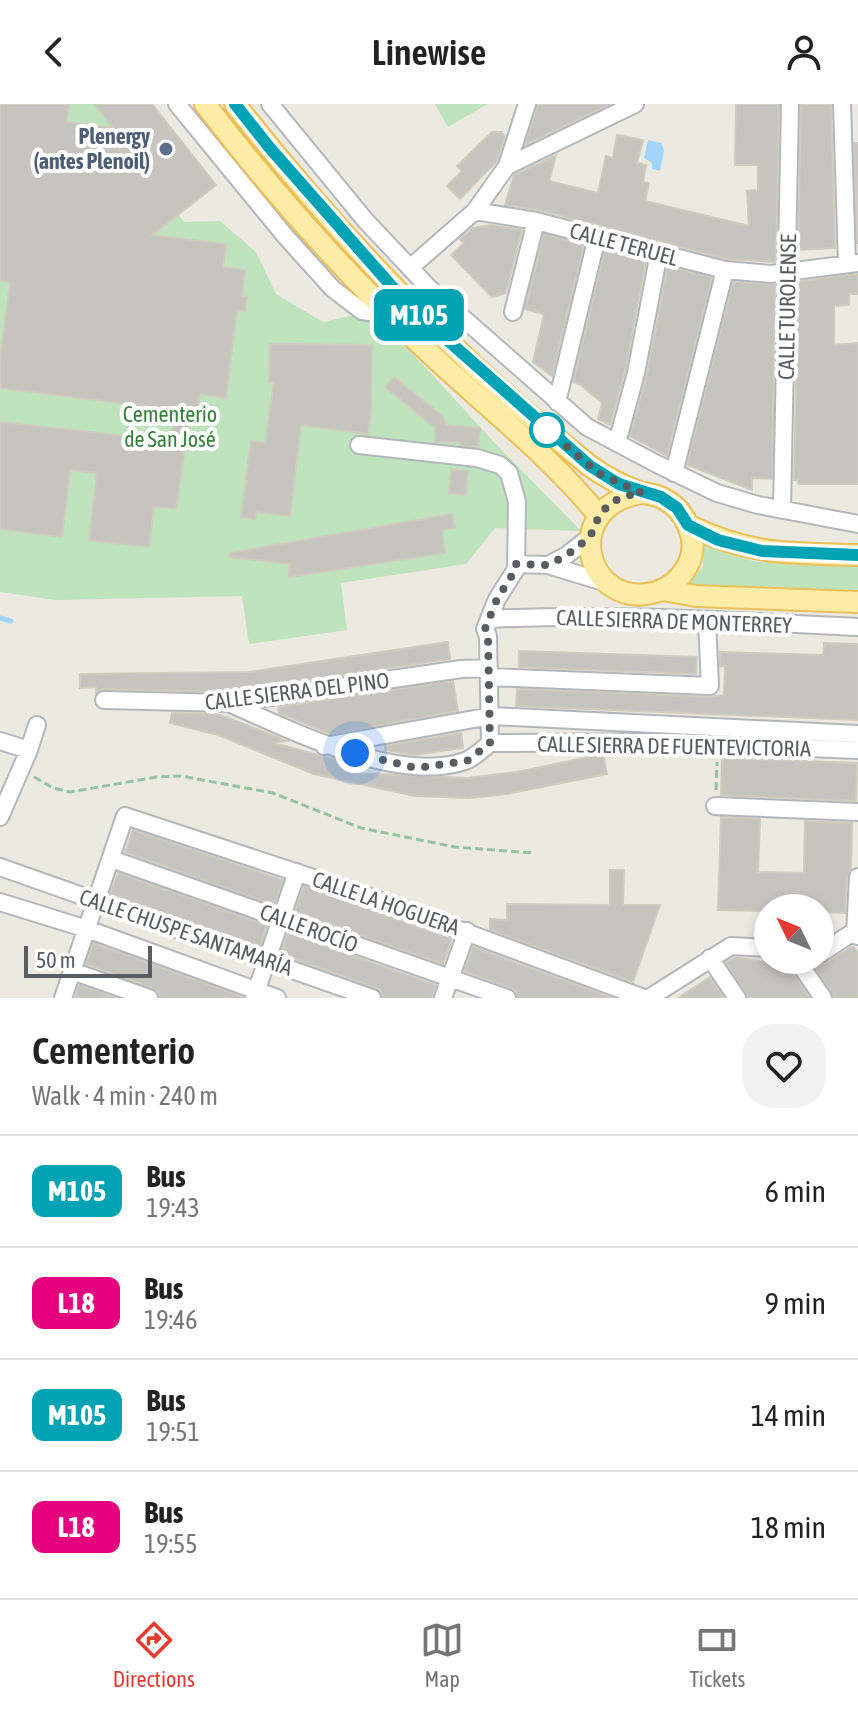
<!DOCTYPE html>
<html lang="en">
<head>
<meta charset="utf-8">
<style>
  body { margin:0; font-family:"Asap Condensed",sans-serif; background:#f2f2f2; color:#222; height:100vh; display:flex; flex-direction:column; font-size:30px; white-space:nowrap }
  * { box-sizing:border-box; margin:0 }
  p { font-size:26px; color:#767676 }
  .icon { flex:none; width:44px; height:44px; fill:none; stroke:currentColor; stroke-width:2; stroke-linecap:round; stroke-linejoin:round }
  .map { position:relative; height:894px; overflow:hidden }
  .panel { display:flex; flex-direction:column; background:#fff; flex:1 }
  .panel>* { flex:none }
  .badge { padding:0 16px; border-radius:12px; font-size:28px; line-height:52px }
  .needle { width:52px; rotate:313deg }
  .buttons { position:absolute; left:754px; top:790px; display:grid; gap:16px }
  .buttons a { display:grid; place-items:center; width:80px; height:80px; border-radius:50%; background:#fff; box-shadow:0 4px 12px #0003; font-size:40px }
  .scale { position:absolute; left:24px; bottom:20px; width:128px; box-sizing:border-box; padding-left:8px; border:4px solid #595d61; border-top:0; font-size:22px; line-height:28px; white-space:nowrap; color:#595d61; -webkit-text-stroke:6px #fff; paint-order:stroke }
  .you { position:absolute; width:40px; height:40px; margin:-20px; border:6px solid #fff; border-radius:50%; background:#1a73e8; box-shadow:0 0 0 12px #1a73e833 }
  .map>.badge { position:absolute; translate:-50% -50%; box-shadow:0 0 0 4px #fff }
  .round { display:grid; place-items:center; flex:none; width:84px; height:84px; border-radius:32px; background:#f2f2f2 }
  .head { display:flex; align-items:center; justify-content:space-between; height:136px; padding:0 32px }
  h1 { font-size:38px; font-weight:600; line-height:60px }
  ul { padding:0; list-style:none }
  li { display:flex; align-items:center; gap:24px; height:112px; padding:0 32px; border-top:2px solid #e0e0e0 }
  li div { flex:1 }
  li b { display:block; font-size:30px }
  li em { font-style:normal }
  li .badge { min-width:88px; font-weight:700; text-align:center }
  header { display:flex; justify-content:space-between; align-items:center; height:104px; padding:0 32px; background:#fff; font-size:36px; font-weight:600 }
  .tabs { display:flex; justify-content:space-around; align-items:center; height:112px; border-top:2px solid #e0e0e0; background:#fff; font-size:22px; color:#767676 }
  .tabs a { display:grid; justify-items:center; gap:4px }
  .tabs .current { color:#e23b30 }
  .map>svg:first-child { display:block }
  .green { fill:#bee3bd }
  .water { fill:#a1d5fc }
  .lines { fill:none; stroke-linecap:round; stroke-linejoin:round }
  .stream { stroke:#a1d5fc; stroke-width:5 }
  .building { fill:#c6c4be; stroke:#d0cbbf; stroke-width:2 }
  .minor-casing { stroke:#b3b7bb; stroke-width:20 }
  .major-casing { stroke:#ebc05a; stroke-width:24 }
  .path { stroke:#97c3a3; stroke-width:3; stroke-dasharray:8 4; stroke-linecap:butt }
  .minor { stroke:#fff; stroke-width:16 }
  .major { stroke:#fceca6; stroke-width:20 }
  .line-casing { stroke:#fff; stroke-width:18 }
  .line { stroke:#00a3b4; stroke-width:12 }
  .walk { stroke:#595d61; stroke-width:8; stroke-dasharray:0 14.4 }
  .service-dot { fill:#5c6f8a; stroke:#fff; stroke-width:3 }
  .stop-dot { fill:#fff; stroke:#00a3b4; stroke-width:4 }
  .labels { text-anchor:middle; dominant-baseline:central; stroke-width:8; stroke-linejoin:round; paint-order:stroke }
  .service-label { font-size:22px; font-weight:bold; fill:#4e5e75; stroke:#fff; text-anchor:end }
  .street-label { font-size:22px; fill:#595d61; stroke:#fff }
  .park-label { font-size:22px; fill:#37823a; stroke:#fff }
</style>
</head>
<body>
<header><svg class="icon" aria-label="back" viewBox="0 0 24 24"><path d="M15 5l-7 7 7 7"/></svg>Linewise<svg class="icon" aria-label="person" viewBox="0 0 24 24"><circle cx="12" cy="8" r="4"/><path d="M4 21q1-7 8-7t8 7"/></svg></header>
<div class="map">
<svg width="858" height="894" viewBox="0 0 858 894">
  <rect width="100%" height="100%" fill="#ece9e0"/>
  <path class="green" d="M0 0H94L184 118 220 117 256 148 276 190 323 218 374 207 492 336 581 427 495 424 466 460 341 479 347 526 249 540 242 492 56 496 0 488Z
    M435 0H488L448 23Z
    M704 439C749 466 807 460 858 462V491L687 483 703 462Z"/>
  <path class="water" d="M648 36 661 39 664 46 660 67 652 65V59L644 54Z"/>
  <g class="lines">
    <path class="stream" d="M0 514 11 517"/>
  </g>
  <path class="building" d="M0 0H69L67 18 113 24 94 0H152L216 81 152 131 226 140 223 163 245 166 242 192 247 193 245 207 237 206 226 294 200 290 197 309 190 308 176 405 154 402 149 443 89 436 97 369 70 366 62 433 0 425V318L171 337 176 306 0 284V256L10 178 0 177Z
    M538 0H610L525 41Z
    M736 0H779L776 158 727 155 539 106 505 101 514 71 556 51 549 77 598 89 606 52 613 54 617 31 643 36 637 59 646 61 643 78 649 79 645 97 749 122 747 87 758 86V61H735Z
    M801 0H831L835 144 798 146Z
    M492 28H501L505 32 497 57 460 95 447 82 462 67 457 62Z
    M854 39H858L857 140Z
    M491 121 522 126 506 189 492 193 451 151 464 139 460 135 473 124Z
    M544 130 584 141 552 272 533 258 544 210 525 205Z
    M605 146 646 157 625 267 610 321 598 315 602 299 581 281 573 278Z
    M668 162 712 174 667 352 630 332 647 271Z
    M858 170V190H849V201L834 202V241L858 239V380H798V376H794L798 178Z
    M733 178 775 181 772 375 752 374V386L687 361Z
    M270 240 372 241 371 306 368 330 301 321 290 412 256 408 255 415 241 413 251 337 265 339 274 278H269Z
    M394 273 443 312 446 321 480 324 478 343 460 341V338H435V324L385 283Z
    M451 365 468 367 466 391 449 389Z
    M452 410 455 424 442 426 445 449 289 473 290 460 230 453V449Z
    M448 538 450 555 228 588 104 585 96 589V583L80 584V570L249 568Z
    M824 539 858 540V616L516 602 517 585 710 593 724 591 725 562H720V548L823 551Z
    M519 547 697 553 696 570 519 563Z
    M453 577 458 607 330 630 279 609 278 603Z
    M172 609 216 610 229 614 287 637 274 639 351 660 352 669 467 674 517 668 603 650 607 670 507 690 469 694 415 692 314 670 218 631 170 619Z
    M461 629 463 644 414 651 385 646V642Z
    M722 654 857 659 856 697 721 691Z
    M721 713 760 715 758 768 804 769 805 717 852 719 851 765 847 772 845 809 820 808V804H768V807L718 806Z
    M133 726 283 776 274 801 125 748Z
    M610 766H624L623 801H660L633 878 490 826V815L507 816V800L610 801Z
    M118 769 267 821 260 843 110 790Z
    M304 782 452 835 443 860 295 808Z
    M288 829 436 881 432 894H383L381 888 376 884 281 850Z
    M93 839 243 893V894H160L158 887 153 884 86 860Z
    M852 842 858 848V894H834L814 862 826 859Z
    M473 843 612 894H518L516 887 511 884 464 867Z
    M735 853 772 859 784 871 791 867 810 894H748L726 858Z
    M710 873 724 894H678Z
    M79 881 116 894H75Z"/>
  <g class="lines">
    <g class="minor-casing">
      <path id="minor" d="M177 0 286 133 333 185 362 207 391 211
        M270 0 365 116 429 184 587 323 655 359 717 389 758 401 858 420
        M842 0 847 160
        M507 62 527 0
        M475 107 536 117 725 166 771 170 858 159
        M411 163 475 107 507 62 635 0
        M513 208 536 117
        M557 298 597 133
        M617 339 636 269 659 149
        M359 341 477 354 500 361 509 369 517 398 516 465 497 495 485 525 488 532 490 639
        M674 369 725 166
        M782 406 790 0
        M590 433 567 451 548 461 607 479
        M516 460 548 461
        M489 515C612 509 735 517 858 523
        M489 573 710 582 707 516
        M104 596 229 599 461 565 489 564
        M231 600C292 627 399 680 465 657 474 654 483 645 490 639
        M0 637 29 646
        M490 639 666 638 858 646
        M324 642 491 612 858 630
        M715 702 858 708
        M0 713 29 646 37 621
        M111 755 507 894
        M0 763 372 894
        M0 798 87 825 277 894
        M855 831 858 773
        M820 850 850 830 858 832
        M710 854 737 894
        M799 859 823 894
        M72 867 149 894
        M63 894 125 712 362 790 644 894
        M254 894 297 768
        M443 894 467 827
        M649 894 731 842 768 844"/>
    </g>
    <g class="major-casing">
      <path id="major" d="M205 0C275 92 352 177 437 256 492 307 551 353 599 412
        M235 0C339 133 458 257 590 362 605 373 621 381 639 388 646 390 655 390 662 394 686 405 700 437 688 461 681 474 670 484 656 488 586 508 558 402 642 389
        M688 421C750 452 792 449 858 451
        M663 486 696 492 858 498"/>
    </g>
    <path class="path" d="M34 673 53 684 70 688 157 673 181 672 273 689 361 724 455 743 533 749
      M716 686 717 658"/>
    <use href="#minor" class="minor"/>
    <use href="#major" class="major"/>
  </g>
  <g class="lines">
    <g class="line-casing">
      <path id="line" d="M235 0 269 43 410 203 590 362 619 380 661 393 677 404 688 421 718 436 762 447 858 451"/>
    </g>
    <use href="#line" class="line"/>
    <path class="walk" d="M355 649 416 664 467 657 490 639 488 532 485 525 497 495 516 465V460L548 461 567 451 590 433 599 412 610 399 625 392 642 389 600 370 542 322 547 326"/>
  </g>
  <circle class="service-dot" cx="166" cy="45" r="8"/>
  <circle class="stop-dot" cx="547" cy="326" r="16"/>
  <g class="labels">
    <g class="service-label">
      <text x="150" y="32">Plenergy<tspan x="150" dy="25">(antes Plenoil)</tspan></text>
    </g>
    <g class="street-label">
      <text transform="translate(624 140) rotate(15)">CALLE TERUEL</text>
      <text transform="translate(787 203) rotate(-89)">CALLE TUROLENSE</text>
      <text transform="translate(674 517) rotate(2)">CALLE SIERRA DE MONTERREY</text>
      <text transform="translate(297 587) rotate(-7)">CALLE SIERRA DEL PINO</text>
      <text transform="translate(674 642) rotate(1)">CALLE SIERRA DE FUENTEVICTORIA</text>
      <text transform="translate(386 799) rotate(19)">CALLE LA HOGUERA</text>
      <text transform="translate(309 824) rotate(20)">CALLE ROCÍO</text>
      <text transform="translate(186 828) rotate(19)">CALLE CHUSPE SANTAMARÍA</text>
    </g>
    <g class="park-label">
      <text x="170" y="310">Cementerio<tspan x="170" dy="25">de San José</tspan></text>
    </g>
  </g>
</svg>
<div class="buttons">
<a><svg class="needle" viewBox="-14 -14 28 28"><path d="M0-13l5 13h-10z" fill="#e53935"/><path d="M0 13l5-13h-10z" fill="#767676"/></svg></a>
</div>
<div class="scale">50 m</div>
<div class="you" style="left:355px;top:649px"></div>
<b class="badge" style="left:419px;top:211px;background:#00a3b4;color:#fff">M105</b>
</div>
<section class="panel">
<div class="head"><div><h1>Cementerio</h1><p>Walk · 4 min · 240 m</p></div><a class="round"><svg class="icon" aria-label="heart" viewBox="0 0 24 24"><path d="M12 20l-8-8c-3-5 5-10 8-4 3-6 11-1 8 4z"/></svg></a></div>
<ul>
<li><span class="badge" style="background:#00a3b4;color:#fff">M105</span><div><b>Bus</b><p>19:43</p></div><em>6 min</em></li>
<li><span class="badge" style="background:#e6007e;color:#fff">L18</span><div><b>Bus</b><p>19:46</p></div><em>9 min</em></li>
<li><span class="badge" style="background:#00a3b4;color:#fff">M105</span><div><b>Bus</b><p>19:51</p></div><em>14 min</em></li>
<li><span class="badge" style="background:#e6007e;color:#fff">L18</span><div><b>Bus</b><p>19:55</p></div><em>18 min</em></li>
</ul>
</section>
<nav class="tabs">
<a class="current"><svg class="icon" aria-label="directions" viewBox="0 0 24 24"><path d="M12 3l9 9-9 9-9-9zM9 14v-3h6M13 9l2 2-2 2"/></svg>Directions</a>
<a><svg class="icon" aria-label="map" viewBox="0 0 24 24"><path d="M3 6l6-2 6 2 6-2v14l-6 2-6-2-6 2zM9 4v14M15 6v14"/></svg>Map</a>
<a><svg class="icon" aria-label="tickets" viewBox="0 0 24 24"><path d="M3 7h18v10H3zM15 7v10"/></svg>Tickets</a>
</nav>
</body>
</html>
